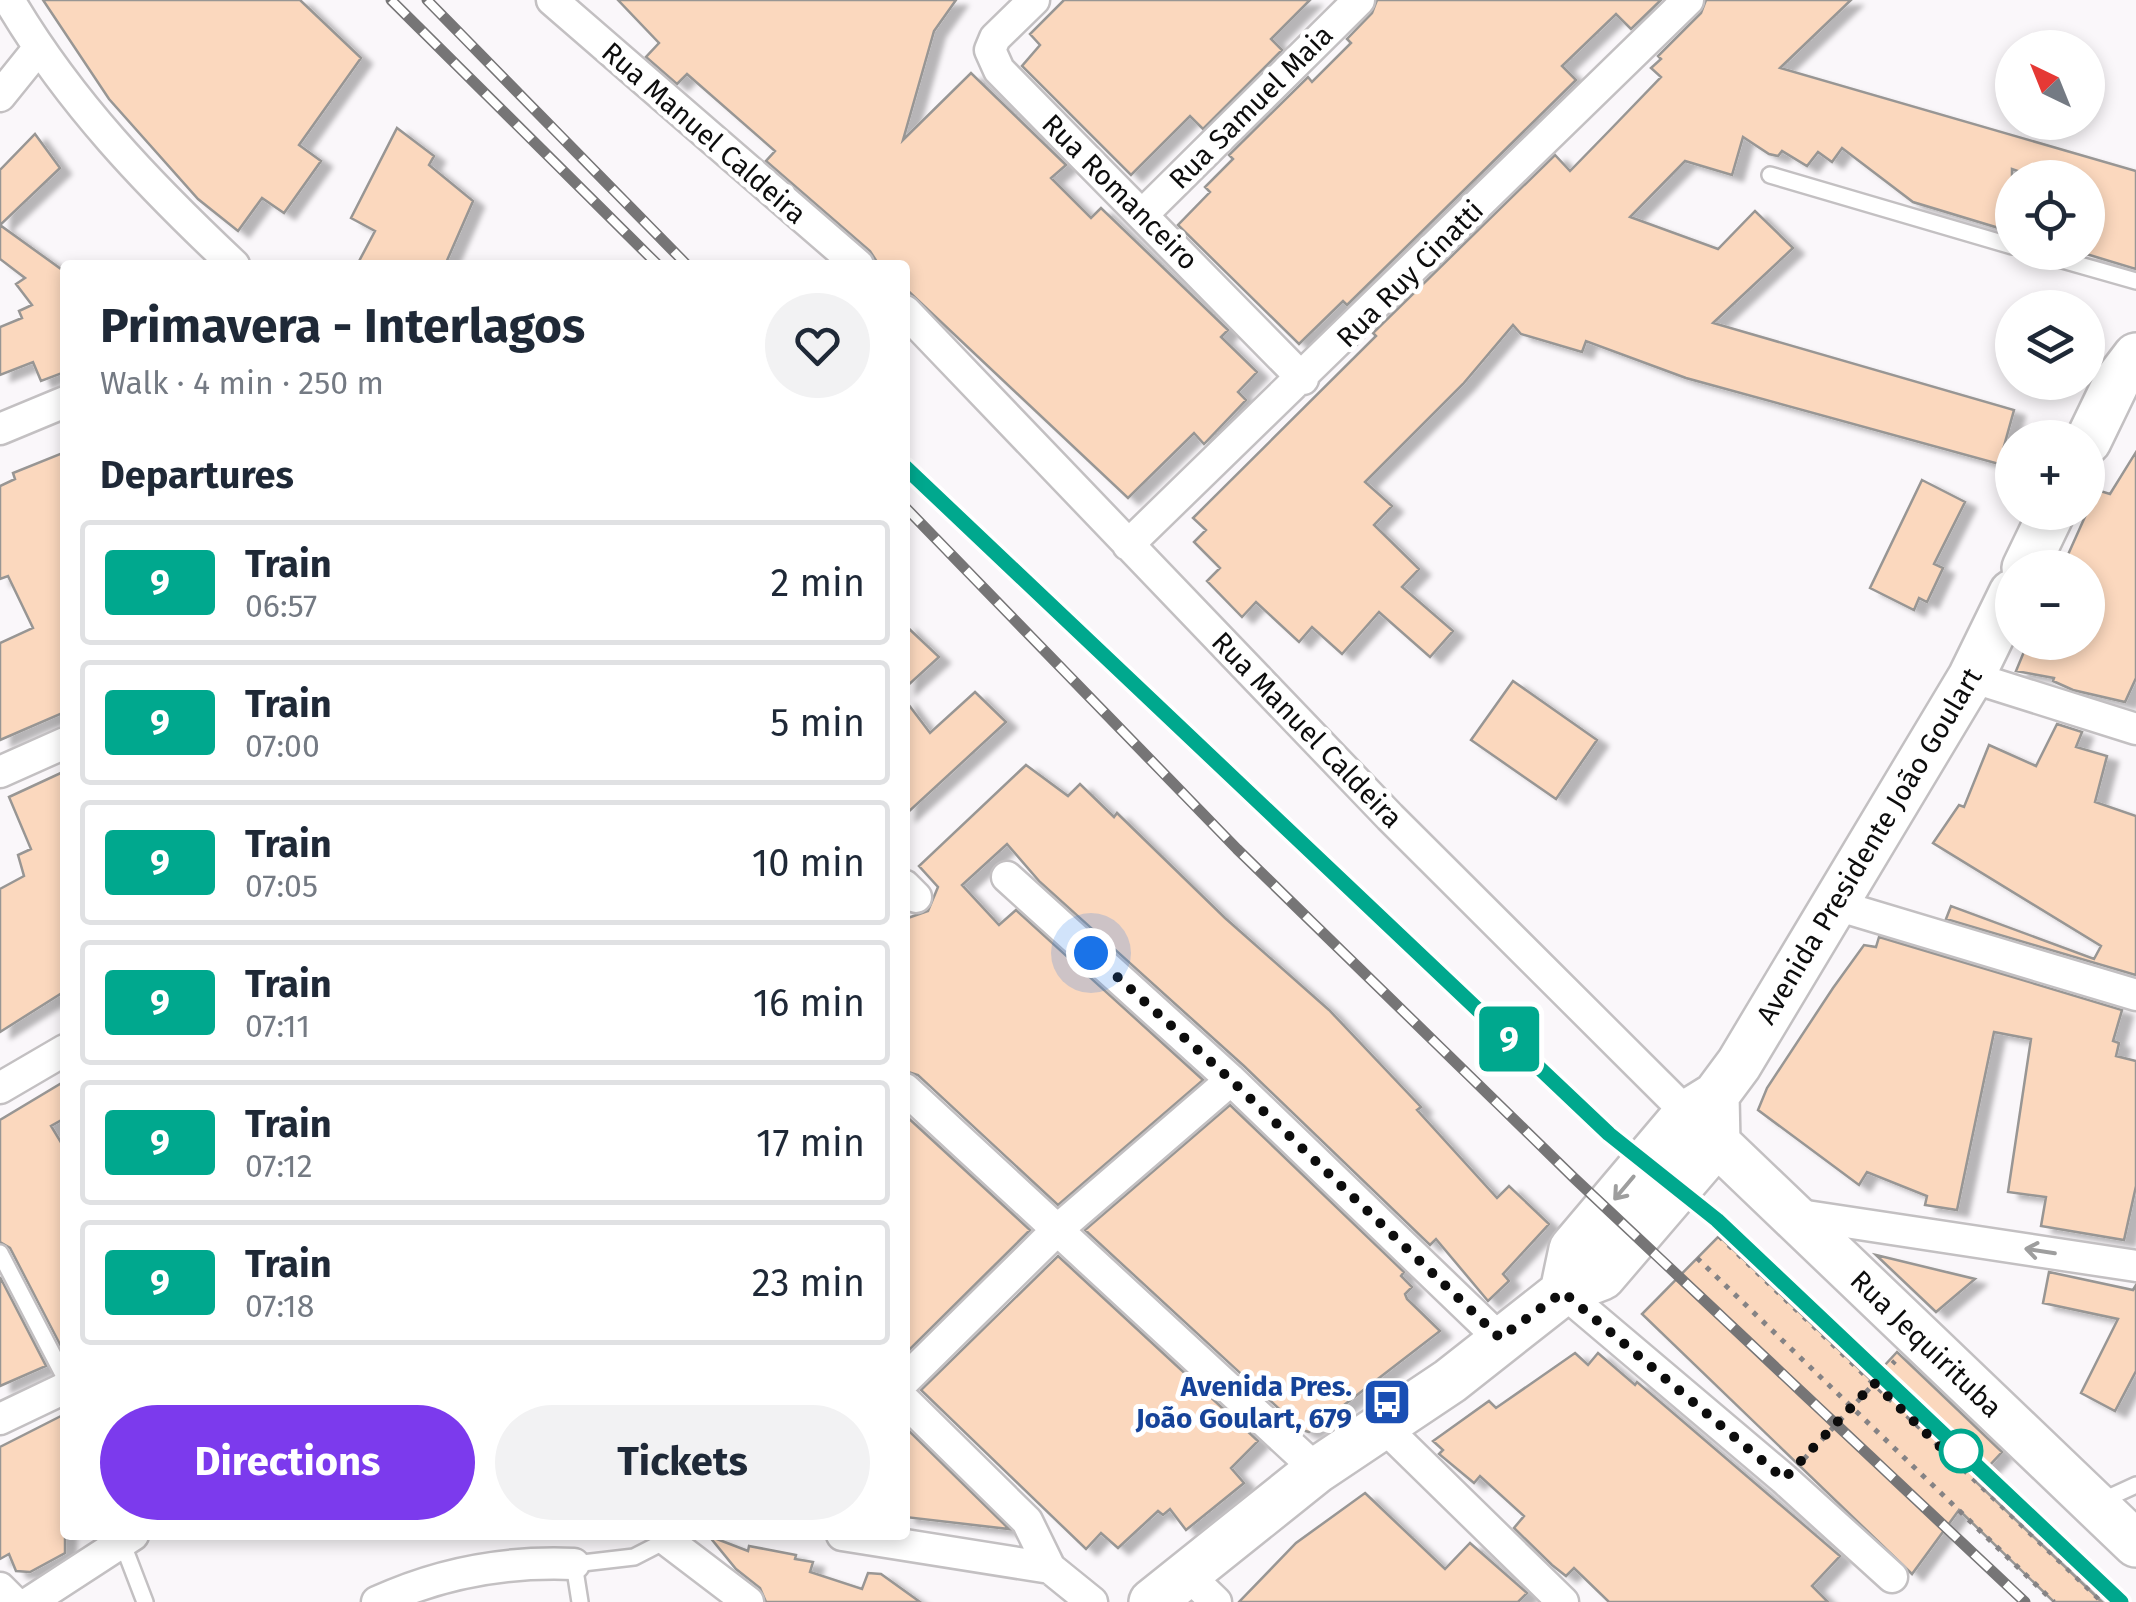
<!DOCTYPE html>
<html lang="en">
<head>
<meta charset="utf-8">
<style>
  body { margin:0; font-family:"Fira Sans",sans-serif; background:#f2f2f3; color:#1f2937; height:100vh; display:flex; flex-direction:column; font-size:38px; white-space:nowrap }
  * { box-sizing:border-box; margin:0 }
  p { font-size:32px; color:#747a83 }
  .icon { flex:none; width:55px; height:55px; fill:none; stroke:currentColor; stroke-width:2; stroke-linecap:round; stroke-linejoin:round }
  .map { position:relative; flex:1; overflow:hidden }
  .panel { position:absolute; left:60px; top:260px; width:850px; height:1280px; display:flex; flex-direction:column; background:#fff; border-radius:10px; box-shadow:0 5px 15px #0003 }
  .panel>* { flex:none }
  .badge { padding:0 20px; border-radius:8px; font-size:35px; line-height:65px }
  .needle { width:65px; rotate:317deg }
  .tools { position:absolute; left:1995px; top:30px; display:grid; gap:20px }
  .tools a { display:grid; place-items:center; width:110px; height:110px; border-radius:50%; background:#fff; box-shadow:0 5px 15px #0003; font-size:50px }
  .you { position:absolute; width:50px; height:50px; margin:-25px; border:8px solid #fff; border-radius:50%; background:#1a73e8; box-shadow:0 0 0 15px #1a73e833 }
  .map>.badge { position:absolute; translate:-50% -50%; box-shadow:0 0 0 5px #fff }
  h2 { padding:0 40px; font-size:38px; line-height:90px }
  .round { display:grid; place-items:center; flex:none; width:105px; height:105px; border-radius:52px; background:#f2f2f3 }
  .summary { display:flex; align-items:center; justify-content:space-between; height:170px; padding:0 40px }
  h1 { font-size:48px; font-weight:700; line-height:75px }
  .primary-button { display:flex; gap:20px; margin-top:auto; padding:20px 40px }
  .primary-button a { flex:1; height:115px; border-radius:60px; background:#7c3aed; color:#fff; font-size:40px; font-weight:700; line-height:115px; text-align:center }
  .primary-button a+a { background:#f2f2f3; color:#1f2937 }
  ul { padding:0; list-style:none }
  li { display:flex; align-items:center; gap:30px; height:125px; margin:0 20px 15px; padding:0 20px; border:5px solid #e0e1e3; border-radius:10px }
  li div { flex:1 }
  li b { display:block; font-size:38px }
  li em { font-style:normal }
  li .badge { min-width:110px; font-weight:700; text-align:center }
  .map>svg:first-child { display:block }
  .building { fill:#fbd8be; stroke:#989694; stroke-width:2.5; filter:url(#shadow) }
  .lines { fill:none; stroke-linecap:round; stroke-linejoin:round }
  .lane-casing { stroke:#c3c0c2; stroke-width:20 }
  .street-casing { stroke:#c3c0c2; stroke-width:35 }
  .secondary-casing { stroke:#c3c0c2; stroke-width:50 }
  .path { stroke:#858385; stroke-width:5; stroke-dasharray:5 8; stroke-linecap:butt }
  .lane { stroke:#fff; stroke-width:15 }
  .street { stroke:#fff; stroke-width:30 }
  .secondary { stroke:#fff; stroke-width:45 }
  .rail-casing { stroke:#767576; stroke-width:11 }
  .rail { stroke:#fff; stroke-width:8; stroke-dasharray:22; stroke-linecap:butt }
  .oneway { stroke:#9e9e9e }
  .line-casing { stroke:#fff; stroke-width:22 }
  .line { stroke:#00a88e; stroke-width:15 }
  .walk { stroke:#0d0d0d; stroke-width:10; stroke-dasharray:0 18 }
  .stop-dot { fill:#fff; stroke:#00a88e; stroke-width:5 }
  .labels { text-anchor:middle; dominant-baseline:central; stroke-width:10; stroke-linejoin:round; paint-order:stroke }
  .street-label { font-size:28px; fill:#0d0d0d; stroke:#fff }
  .transit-label { font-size:28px; font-weight:bold; fill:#164399; stroke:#fff; text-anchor:end }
</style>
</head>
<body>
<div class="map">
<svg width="2136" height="1602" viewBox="0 0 2136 1602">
  <defs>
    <filter id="shadow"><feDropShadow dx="11" dy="6" stdDeviation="2.5" flood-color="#0004"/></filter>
  </defs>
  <rect width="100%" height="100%" fill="#faf7fa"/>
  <path class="building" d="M43 0H300L361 58 299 145 321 161 284 213 262 198 238 231 198 199 109 99Z
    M618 0H956L934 31 903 140 971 73 1066 165 1051 178 1091 218 1101 208 1228 330 1221 337 1257 372 1238 392 1246 400 1204 444 1194 433 1128 498 905 288V265H879L870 251 766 161 775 151 687 74 677 84 646 57 659 43Z
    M1064 0H1310L1271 39 1282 50 1203 129 1190 116 1131 175 1022 66 1040 45 1030 34Z
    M1377 0H1661L1631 29 1616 14 1562 66 1576 80 1347 305 1343 301 1299 344 1178 225 1210 192 1205 187 1233 159 1229 155 1308 77 1312 82 1351 43 1347 39 1372 13Z
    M1706 0H1851L1780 68 2136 171V269L2083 253 2088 252V178H2038L2012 169V232L1913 202 1842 148 1832 162 1818 152 1807 166 1782 151 1778 156 1769 154 1743 137 1732 175 1685 161 1630 217 1718 249 1755 211 1793 248 1713 323 2014 410 1999 464 1686 378 1586 341 1582 352 1521 334 1513 325 1463 384 1365 482 1392 506 1374 525 1419 569 1402 587 1453 631 1430 657 1379 612 1342 654 1312 627 1299 642 1256 602 1242 617 1207 581 1220 568 1194 542 1206 530 1193 518 1376 336 1373 333 1555 155 1570 171 1609 131 1661 77 1651 68 1661 59 1658 56 1701 13Z
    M397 128 434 156 429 165 473 201 445 265H357L375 231 351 218Z
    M35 134 60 168 0 225 65 272V372L41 381 33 362 0 375V327L22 318 19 311 32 305 16 284 25 278 0 259V170Z
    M65 452V712L0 740V643L33 628 8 576 0 579V486L15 479 13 473Z
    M2136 452V678L2125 702 2073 690 2053 681 2054 678 2016 671 2028 642H2088V568H2062L2097 490 2110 494Z
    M1922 480 1965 502 1934 564 1943 568 1927 602 1919 598 1914 610 1870 588Z
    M905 625 939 657 905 688Z
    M1513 681 1597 740 1556 799 1471 740Z
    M975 692 1006 722 905 815V700L930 733Z
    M2057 724 2082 732 2076 747 2107 756 2095 802 2136 816V975L1946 919 1951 906 2094 959 2101 946 1933 843 1959 805 1964 807 1989 745 2036 766Z
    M1026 765 1068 796 1080 784 1114 817 1117 813 1225 918 1329 1010 1421 1107 1417 1110 1497 1198 1509 1186 1549 1224 1503 1274 1509 1281 1488 1301 1436 1239 1430 1245 1244 1066 1040 882 1007 844 962 885 999 925 1016 910 1203 1080 1058 1205 918 1075 905 1071V919L928 911 938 887 919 866Z
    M65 771V991L0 1032V889L24 876 18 855 31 849 9 797Z
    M1879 937 2122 1010 2113 1041 2119 1043 2116 1056 2136 1061V1186L2124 1240 2041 1226 2046 1197 2008 1192 2031 1039 1994 1032 1957 1210 1925 1205 1927 1196 1867 1172 1859 1185 1758 1110 1767 1088 1833 988 1864 945 1876 947Z
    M65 1081V1118L51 1126 65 1149V1354L10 1248 0 1242V1120Z
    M1230 1105 1404 1272 1401 1276 1412 1287 1405 1294 1407 1299 1440 1331 1309 1432 1302 1430 1085 1230Z
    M905 1115 1030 1230 905 1354Z
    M1719 1236 1871 1380 1897 1352 2002 1452 1975 1481 2102 1602H2054L1959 1510 1912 1574 1642 1314Z
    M1876 1255 1975 1279 1936 1312Z
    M1058 1256 1258 1441 1231 1468 1244 1483 1186 1530 1170 1509 1163 1515 1158 1511 1118 1548 1101 1533 1086 1549 921 1390Z
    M2049 1272 2133 1290 2136 1285V1371L2115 1411 2081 1393 2118 1319 2043 1303Z
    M0 1277 46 1366 0 1386Z
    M1575 1353 1588 1365 1598 1353 1635 1385 1637 1382 1840 1556 1812 1586 1828 1602H1609L1574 1568 1566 1576 1552 1565 1514 1528 1524 1516 1480 1476 1474 1483 1439 1454 1443 1450 1433 1441 1489 1401 1496 1408Z
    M65 1414V1553L30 1572 16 1571 9 1554 0 1559V1447Z
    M905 1427 1009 1529 905 1517Z
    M1365 1493 1445 1569 1470 1543 1527 1593 1518 1602H1239L1296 1543Z
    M709 1536 748 1551 749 1546 796 1555 795 1559 813 1562 810 1572 862 1589 868 1573 881 1574 920 1602H766L760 1588 736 1569Z"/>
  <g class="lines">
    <g class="lane-casing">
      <path id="lane" d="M1770 175 2012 246
        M2034 252 2136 281
        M0 1253 65 1378
        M2099 1502 2136 1485
        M122 1542 145 1602
        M580 1602 574 1564 634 1557 671 1538"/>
    </g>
    <g class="street-casing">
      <path id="street" d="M9 0C69 102 148 184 234 265
        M552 0 858 265
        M1034 0 995 38 990 50 999 70 1303 379
        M0 96 38 49
        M1142 215 1359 0
        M905 311 1390 817 1699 1125
        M0 429 65 402
        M1128 545 1688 0
        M1971 677 2136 729
        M0 772 65 743
        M1007 877 1231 1080 1499 1338
        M905 886 916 897
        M1836 905 2136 995
        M0 1088 65 1050
        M905 1089 1317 1470
        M1793 1214 2136 1266
        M1563 1292 1784 1479 1892 1577
        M905 1380 1057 1230 1231 1080
        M905 1401 1027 1521 1050 1568 1092 1602
        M0 1419 65 1388
        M1381 1424 1563 1602
        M842 1535 1050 1568
        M668 1541 748 1602
        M1185 1572 1216 1602
        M0 1588 14 1602
        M30 1602 133 1535
        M377 1602C440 1573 505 1561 574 1564"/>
    </g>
    <g class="secondary-casing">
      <path id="secondary" d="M2088 441 2117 381 2136 356
        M2025 568 2052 512
        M1717 1143 2136 1544
        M1563 1292 1572 1249 1687 1113 1716 1095 1739 1064 1971 677 2012 593
        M1152 1602 1317 1470 1450 1381 1563 1292 1602 1277 1717 1143 1716 1095"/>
    </g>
    <path class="path" d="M1719 1236 2102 1602
      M1697 1258 2054 1602
      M1804 1459 1895 1361"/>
    <use href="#lane" class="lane"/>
    <use href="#street" class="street"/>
    <use href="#secondary" class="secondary"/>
    <g class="rail-casing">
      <path id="rail" d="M391 0 658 265
        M427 0 687 265
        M905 467 1609 1134 1717 1220 2122 1602
        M905 507 1237 849 1573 1177 2025 1602"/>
    </g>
    <use href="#rail" class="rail"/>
  </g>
  <defs><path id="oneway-shaft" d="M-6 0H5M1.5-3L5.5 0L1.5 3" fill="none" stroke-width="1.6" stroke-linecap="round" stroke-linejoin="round" transform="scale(2.5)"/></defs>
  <g class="oneway">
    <use href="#oneway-shaft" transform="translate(1624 1188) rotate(130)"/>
    <use href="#oneway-shaft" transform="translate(2040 1251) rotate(-171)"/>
  </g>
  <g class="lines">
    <g class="line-casing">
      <path id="line" d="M905 467 1609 1134 1717 1220 2121 1602"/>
    </g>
    <use href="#line" class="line"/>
    <path class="walk" d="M1091 953 1231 1080 1500 1338 1563 1292 1784 1479 1874 1383 1955 1461 1961 1451"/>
  </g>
  <defs>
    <g id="bus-square" transform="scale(2.5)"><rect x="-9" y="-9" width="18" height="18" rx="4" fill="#1a4fb4" stroke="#fff"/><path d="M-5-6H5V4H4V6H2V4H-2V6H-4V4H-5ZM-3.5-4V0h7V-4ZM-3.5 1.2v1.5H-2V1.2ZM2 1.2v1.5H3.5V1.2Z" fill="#fff"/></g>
  </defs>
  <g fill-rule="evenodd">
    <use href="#bus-square" x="1387" y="1402"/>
  </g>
  <circle class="stop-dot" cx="1961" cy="1451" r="20"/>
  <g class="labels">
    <g class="street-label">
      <text transform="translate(1251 107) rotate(-45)">Rua Samuel Maia</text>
      <text transform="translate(704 133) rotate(41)">Rua Manuel Caldeira</text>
      <text transform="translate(1120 192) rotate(45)">Rua Romanceiro</text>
      <text transform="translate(1410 274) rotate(-45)">Rua Ruy Cinatti</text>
      <text transform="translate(1307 730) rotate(46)">Rua Manuel Caldeira</text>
      <text transform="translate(1869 846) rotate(-59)">Avenida Presidente João Goulart</text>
      <text transform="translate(1926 1344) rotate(44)">Rua Jequirituba</text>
    </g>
    <g class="transit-label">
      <text x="1352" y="1386">Avenida Pres.<tspan x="1352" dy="32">João Goulart, 679</tspan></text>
    </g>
  </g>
</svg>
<div class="tools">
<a><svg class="needle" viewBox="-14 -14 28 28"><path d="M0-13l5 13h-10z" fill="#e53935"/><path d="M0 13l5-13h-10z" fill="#747a83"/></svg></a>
<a><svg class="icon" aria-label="locate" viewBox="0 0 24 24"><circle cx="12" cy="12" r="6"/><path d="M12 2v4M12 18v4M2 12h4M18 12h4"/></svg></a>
<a><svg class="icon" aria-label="layers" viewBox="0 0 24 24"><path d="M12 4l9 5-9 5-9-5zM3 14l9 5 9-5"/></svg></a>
<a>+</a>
<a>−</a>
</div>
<div class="you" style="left:1091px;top:953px"></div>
<b class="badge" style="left:1509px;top:1039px;background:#00a88e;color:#fff">9</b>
<section class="panel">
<div class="summary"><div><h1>Primavera - Interlagos</h1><p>Walk · 4 min · 250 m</p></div><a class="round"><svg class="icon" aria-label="heart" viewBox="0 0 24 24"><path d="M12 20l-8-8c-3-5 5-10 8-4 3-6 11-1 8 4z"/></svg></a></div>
<h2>Departures</h2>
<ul>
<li><span class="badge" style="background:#00a88e;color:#fff">9</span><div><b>Train</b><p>06:57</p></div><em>2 min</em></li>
<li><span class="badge" style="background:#00a88e;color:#fff">9</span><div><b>Train</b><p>07:00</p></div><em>5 min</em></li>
<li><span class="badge" style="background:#00a88e;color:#fff">9</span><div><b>Train</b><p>07:05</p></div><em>10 min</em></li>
<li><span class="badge" style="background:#00a88e;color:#fff">9</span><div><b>Train</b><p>07:11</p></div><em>16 min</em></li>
<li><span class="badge" style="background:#00a88e;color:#fff">9</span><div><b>Train</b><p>07:12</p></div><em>17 min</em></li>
<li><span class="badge" style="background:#00a88e;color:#fff">9</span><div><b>Train</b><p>07:18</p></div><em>23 min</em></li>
</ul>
<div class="primary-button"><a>Directions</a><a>Tickets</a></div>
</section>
</div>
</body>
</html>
